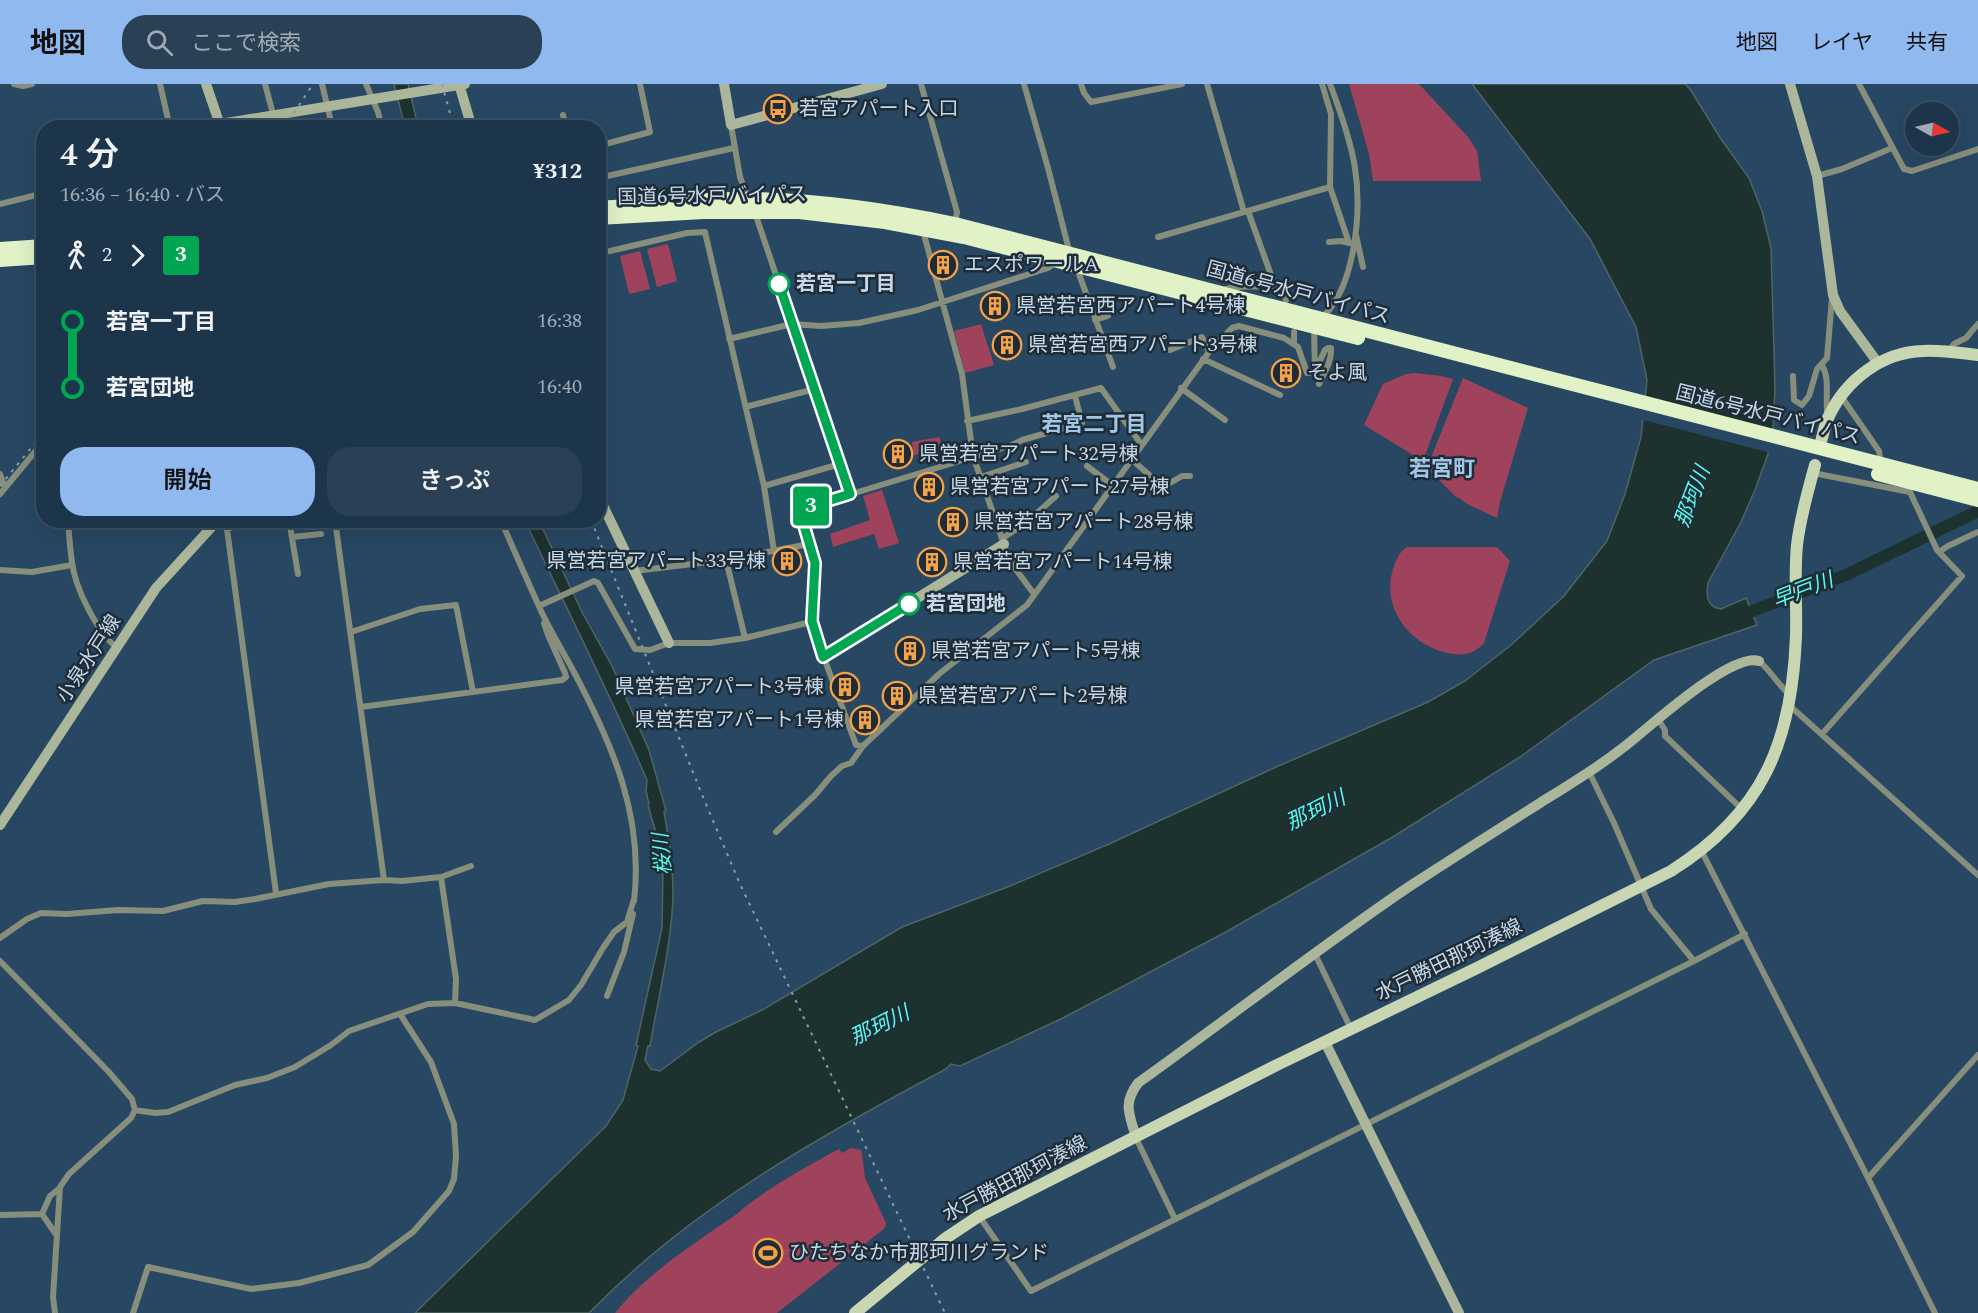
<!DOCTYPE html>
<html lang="ja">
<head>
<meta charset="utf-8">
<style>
  body { margin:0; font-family:Spectral,"Noto Sans JP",serif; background:#2a4054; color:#f1f3f6; height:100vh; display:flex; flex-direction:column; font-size:22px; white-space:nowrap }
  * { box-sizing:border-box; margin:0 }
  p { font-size:20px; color:#a0abb5 }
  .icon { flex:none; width:33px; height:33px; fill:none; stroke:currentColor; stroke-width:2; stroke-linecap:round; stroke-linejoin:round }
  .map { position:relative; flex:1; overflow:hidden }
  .sheet { position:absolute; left:36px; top:36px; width:570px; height:408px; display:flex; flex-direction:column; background:#1d354a; border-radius:24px; box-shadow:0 6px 24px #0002,0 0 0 2px #3b5062 }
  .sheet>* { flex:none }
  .badge { padding:0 12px; border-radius:4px; font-size:21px; line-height:39px }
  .needle { width:39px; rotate:98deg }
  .controls { position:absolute; left:1905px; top:18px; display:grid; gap:12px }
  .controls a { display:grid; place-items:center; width:54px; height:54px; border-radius:50%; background:#1d354a; box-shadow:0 6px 24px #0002,0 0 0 2px #3b5062; font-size:30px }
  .map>.badge { position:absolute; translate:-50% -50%; box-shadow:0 0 0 3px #fff }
  .legs { display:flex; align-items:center; gap:9px; height:66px; padding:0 24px; font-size:20px }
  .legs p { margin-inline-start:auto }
  .head { display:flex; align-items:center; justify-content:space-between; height:102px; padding:0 24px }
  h1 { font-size:33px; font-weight:600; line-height:45px }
  .action { display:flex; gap:12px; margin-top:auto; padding:12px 24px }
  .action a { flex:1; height:69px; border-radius:24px; background:#90b9f0; color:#111; font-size:24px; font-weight:600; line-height:69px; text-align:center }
  .action a+a { background:#2a4054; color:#f1f3f6 }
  ul { padding:0 24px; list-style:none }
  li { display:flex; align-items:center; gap:21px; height:66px; font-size:22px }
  li i { display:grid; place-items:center; width:9px; height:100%; margin:0 8px; background:currentColor }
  li i::after { content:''; width:15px; height:15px; margin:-8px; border:4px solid; border-radius:50%; background:#1d354a }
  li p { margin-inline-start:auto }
  li:first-child i { background:linear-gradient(#0000 50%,currentColor 0) }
  li:last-child i { background:linear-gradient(currentColor 50%,#0000 0) }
  header { display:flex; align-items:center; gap:36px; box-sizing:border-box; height:84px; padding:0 30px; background:#90b9f0; color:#111 }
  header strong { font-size:28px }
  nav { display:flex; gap:33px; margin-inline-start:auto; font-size:21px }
  .search { width:420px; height:54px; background:#2a4054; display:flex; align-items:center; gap:15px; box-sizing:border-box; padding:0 21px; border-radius:24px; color:#a0abb5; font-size:22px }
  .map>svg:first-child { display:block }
  .green { fill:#9f435d }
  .water { fill:#1d322f; stroke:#506466; stroke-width:1.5 }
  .pier { fill:#274762 }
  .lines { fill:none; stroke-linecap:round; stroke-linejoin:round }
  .river { stroke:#1d322f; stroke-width:12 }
  .street { stroke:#878e7c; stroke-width:6 }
  .secondary { stroke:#abb69b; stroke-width:10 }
  .primary { stroke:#c8d6b2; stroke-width:12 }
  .highway { stroke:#e1f2c7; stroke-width:14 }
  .rail { stroke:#869eb2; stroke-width:2; stroke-dasharray:3 6; stroke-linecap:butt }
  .line-1-casing { stroke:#fff; stroke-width:14 }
  .line-1 { stroke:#00a651; stroke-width:9 }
  .stop-1-dot { fill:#fff; stroke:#00a651; stroke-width:3 }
  .labels { text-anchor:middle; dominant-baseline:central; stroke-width:5; stroke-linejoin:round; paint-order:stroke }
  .poi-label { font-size:20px; fill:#c6d8e8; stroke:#1e2c38; text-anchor:start }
  .street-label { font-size:20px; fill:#c6d8e8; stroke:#1e2c38 }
  .stop-label { font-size:20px; font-weight:bold; fill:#c6d8e8; stroke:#1e2c38; text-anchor:start }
  .neighbourhood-label { font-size:21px; font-weight:bold; fill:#a2c6e6; stroke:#1e2c38 }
  .water-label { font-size:21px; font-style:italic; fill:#57fae8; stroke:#1e2c38 }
  .quarter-label { font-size:22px; font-weight:bold; fill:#a2c6e6; stroke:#1e2c38 }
</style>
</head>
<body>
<header>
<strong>地図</strong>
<div class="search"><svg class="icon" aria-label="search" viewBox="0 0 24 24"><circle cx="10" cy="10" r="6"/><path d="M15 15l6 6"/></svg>ここで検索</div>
<nav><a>地図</a><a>レイヤ</a><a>共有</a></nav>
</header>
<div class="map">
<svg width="1978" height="1229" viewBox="0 0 1978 1229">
  <rect width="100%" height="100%" fill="#274762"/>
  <path class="green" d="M1349 0H1419L1469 54 1477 67 1481 97H1373L1369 70Z
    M668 160 677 197 657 203 647 165Z
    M640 167 650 205 629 210 620 172Z
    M981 240 994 281 965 289 954 247Z
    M1415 289 1441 292 1453 295 1423 377 1364 341 1383 300 1406 290Z
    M1463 294 1528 324 1500 418 1497 434 1467 420 1459 414 1456 413 1432 389 1428 381Z
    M939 353 943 363 914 371 912 358Z
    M882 406 899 459 879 465 874 450 833 463 830 450 870 436 863 412Z
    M1407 463H1497L1510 477 1484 559C1473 571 1463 572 1447 569 1409 560 1381 524 1393 485 1396 476 1399 468 1407 463Z
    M851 1064 861 1066 862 1070 865 1094 886 1139 885 1144 777 1229H615C643 1193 693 1160 731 1134 739 1129 745 1122 753 1117 780 1097 809 1081 839 1065L842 1069Z"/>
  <path class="water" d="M394 0H408L416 34 420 39V43H405Z
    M1472 0H1685L1690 5 1721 55 1749 94 1762 127 1771 164 1775 304 1773 345 1768 370 1755 406 1741 438 1708 499C1706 512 1707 523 1721 525L1746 514 1757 541 1654 576 1520 673 1391 754 1224 849 1063 934 960 982 951 980 946 985C818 1053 691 1124 589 1229H415L606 1042 623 1016 638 962 636 961 662 844 663 787 661 767 648 721 649 720 646 707 647 696C609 608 566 523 525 437H539L582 528 612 582 649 666 666 727 664 728C669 755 673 783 673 811 672 858 658 915 650 962H648L645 976 651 985 660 987 699 958 716 948 762 926 902 843 1010 802 1109 760 1276 683 1428 618 1465 597 1511 561 1564 512 1607 457 1625 410 1641 353 1647 296 1636 243 1590 155Z"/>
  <path class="pier" d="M1643 313 1776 347 1771 369 1640 335Z"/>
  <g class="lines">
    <path class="river" d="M1737 533 1846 491 1978 427"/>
    <path class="street" d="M14 0 23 2 32 0
      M160 0 170 44
      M265 0 273 30
      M322 0 332 42 325 44
      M366 0 378 28 382 44
      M921 0 957 128 955 140
      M1024 0 1048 84 1070 170
      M1081 0 1084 9 1091 18 1182 0
      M1207 0 1244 128
      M1859 0 1904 85 1912 87 1978 65
      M563 31 566 44
      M731 41 740 93 748 114
      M198 44 220 40
      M598 62 650 48 640 0
      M1817 92 1842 85 1892 64
      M598 94 734 64
      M0 120 44 109
      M1248 127 1275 202 1284 210 1286 216
      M755 129 850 410
      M923 147 962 290 973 372 1006 466 1017 487 1034 510
      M1356 151 1363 183
      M1158 153 1330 103 1331 30 1322 0
      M1329 158 1341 157 1349 159 1330 103
      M598 168 610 167 687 149 705 148 764 402 774 467
      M1076 182 1113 283
      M1224 206C1237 200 1259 204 1275 202
      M1323 233C1341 214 1348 192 1353 167 1365 101 1353 61 1330 0
      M1095 236 1108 232
      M1314 242 1315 288
      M729 255 792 240 821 242 859 239 918 226 1048 184 1051 182 1054 176
      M1294 260V248
      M1105 263 1124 255
      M1170 266 1202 253 1209 268
      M1948 268 1954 260 1966 254 1978 240
      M1203 275 1280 311
      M1822 281C1831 297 1824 315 1828 333
      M1316 285 1325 266 1328 264H1331C1332 277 1324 289 1319 300
      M1793 292 1794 316 1802 321 1809 312 1817 285 1827 274 1832 214
      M1181 304 1225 336
      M1075 312 1082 339 1022 356 1012 361 802 425 800 428 815 479 811 538 856 661 863 662 939 590 1027 521 1209 268 1232 244 1239 242 1284 254 1298 263 1307 289 1315 288
      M1841 312 1879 367 1881 380
      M749 322 815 305
      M967 337 1022 325 1101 304 1141 360
      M1131 375 1163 403 1182 392H1190
      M1087 382 1112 401
      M1813 389 1910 408
      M0 390 5 404
      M981 393 1026 378
      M764 402 840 380
      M0 410 44 357
      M68 436C69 450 70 465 72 478 75 504 97 548 117 564
      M289 436 298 490
      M335 436 384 796
      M501 436C514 467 528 498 542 529 552 550 564 569 575 590 613 662 644 733 634 817
      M216 437 227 445 256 436
      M227 445 276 809
      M292 453 321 450
      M1003 454 1027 438 1056 412
      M1939 468 1948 462 1978 448
      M726 476 745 554
      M0 486 32 488 72 481
      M634 487 726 476 809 460
      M539 522 594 497 598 499 635 565 650 566 669 559H710L745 554 811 538
      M351 548 420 525 456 521 473 608
      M1759 577C1771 587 1778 601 1790 611
      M1789 621 1978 791
      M361 623 562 596 566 593 565 589 548 551 544 539
      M1658 635 1665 646V652L1743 726
      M1822 650 1962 492 1937 466 1910 408 1907 398
      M1589 688 1614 739 1651 825 1694 877
      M776 748 815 711 831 692 842 682 851 679 863 662
      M1701 766 1868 1094 1935 1229
      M441 793 456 895 455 919
      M0 854 27 835 41 829 67 830 118 826 163 827 203 817 235 818 255 815 329 800 384 796 402 797 441 793 471 782
      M1315 870 1351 945
      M0 877 108 987 132 1015 135 1026 131 1034 69 1090 60 1103 53 1213 55 1229
      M607 912 624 868 633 830
      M135 1026 155 1029 168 1028 235 1001 267 994 295 983 331 961 349 947 428 920 455 919 535 936 569 916 581 901 603 864 614 848 627 838 634 815
      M1136 1054 1175 1135
      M1868 1094 1978 971
      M0 1131 42 1130
      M979 1132 1031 1207 1694 877 1745 850
      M55 1149 42 1130 50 1112 60 1104
      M133 1229 148 1183 251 1205 299 1199 368 1181 413 1148 449 1107 454 1095 456 1072 454 1040 431 978 400 930"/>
    <path class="secondary" d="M206 0 221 44
      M459 0 472 44
      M724 0 731 41 882 0
      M1790 0 1817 92 1833 211 1840 227 1878 279
      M220 40 465 0
      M598 411 669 559
      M823 573 1004 460
      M0 741 156 504 218 436
      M1325 958 1459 1229
      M1136 1054C1130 1030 1122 1021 1138 999 1229 934 1317 865 1410 802 1453 774 1497 746 1540 719 1575 697 1610 676 1641 649 1662 632 1733 569 1759 577"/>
    <path class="primary" d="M1821 358C1823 350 1825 340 1829 332 1846 296 1882 268 1923 267 1941 266 1960 269 1978 271
      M855 1229 946 1154 979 1132 1279 980 1477 884 1671 787C1763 729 1792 658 1796 552 1797 522 1794 491 1797 461 1800 434 1808 407 1815 381"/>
    <path class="highway" d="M598 124C649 121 700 114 750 115 819 116 888 126 955 140L1978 405
      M598 134 704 128H799L885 138 964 153 1358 254
      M0 165 44 162
      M0 176 44 173
      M1878 390 1978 416"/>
    <path class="rail" d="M442 0 454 44
      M284 44 313 0
      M0 402 44 348
      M591 436 705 718 740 800 945 1229"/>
  </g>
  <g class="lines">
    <g class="line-1-casing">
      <path id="line-1" d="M779 200 850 410 802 425 800 428 815 479 812 537 823 573 909 520"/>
    </g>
    <use href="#line-1" class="line-1"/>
  </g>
  <defs>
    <g id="bus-ring" transform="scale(1.5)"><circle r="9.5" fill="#1e2c38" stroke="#f6a247" stroke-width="1.5"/><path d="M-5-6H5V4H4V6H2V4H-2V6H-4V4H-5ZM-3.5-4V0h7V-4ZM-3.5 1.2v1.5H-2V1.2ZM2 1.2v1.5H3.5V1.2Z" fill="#f6a247"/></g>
    <g id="building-ring" transform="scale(1.5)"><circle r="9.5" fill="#1e2c38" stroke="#f6a247" stroke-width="1.5"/><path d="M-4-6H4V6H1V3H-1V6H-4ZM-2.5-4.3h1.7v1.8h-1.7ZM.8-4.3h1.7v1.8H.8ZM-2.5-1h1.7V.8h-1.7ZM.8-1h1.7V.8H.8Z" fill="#f6a247"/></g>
    <g id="stadium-ring" transform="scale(1.5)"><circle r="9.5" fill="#1e2c38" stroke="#f6a247" stroke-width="1.5"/><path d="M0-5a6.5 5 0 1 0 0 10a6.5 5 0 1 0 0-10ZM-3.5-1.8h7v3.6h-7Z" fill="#f6a247"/></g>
  </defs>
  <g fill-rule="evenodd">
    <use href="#bus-ring" x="778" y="25"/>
    <use href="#building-ring" x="943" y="181"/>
    <use href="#building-ring" x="995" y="222"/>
    <use href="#building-ring" x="1007" y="261"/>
    <use href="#building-ring" x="1286" y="289"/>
    <use href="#building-ring" x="898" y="370"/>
    <use href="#building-ring" x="929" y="403"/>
    <use href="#building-ring" x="953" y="438"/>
    <use href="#building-ring" x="787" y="477"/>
    <use href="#building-ring" x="932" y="478"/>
    <use href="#building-ring" x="910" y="567"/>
    <use href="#building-ring" x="845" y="603"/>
    <use href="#building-ring" x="897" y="612"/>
    <use href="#building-ring" x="865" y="636"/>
    <use href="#stadium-ring" x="768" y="1169"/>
  </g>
  <g class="stop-1-dot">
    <circle cx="779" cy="200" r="10"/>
    <circle cx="909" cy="520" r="10"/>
  </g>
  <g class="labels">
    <g class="poi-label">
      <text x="799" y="25">若宮アパート入口</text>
      <text x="964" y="181">エスポワールA</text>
      <text x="1016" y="222">県営若宮西アパート4号棟</text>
      <text x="1028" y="261">県営若宮西アパート3号棟</text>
      <text x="1307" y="289">そよ風</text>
      <text x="919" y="370">県営若宮アパート32号棟</text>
      <text x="950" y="403">県営若宮アパート27号棟</text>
      <text x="974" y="438">県営若宮アパート28号棟</text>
      <text x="766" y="477" text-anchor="end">県営若宮アパート33号棟</text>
      <text x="953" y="478">県営若宮アパート14号棟</text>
      <text x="931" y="567">県営若宮アパート5号棟</text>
      <text x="824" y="603" text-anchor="end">県営若宮アパート3号棟</text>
      <text x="918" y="612">県営若宮アパート2号棟</text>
      <text x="844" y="636" text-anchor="end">県営若宮アパート1号棟</text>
      <text x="789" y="1169">ひたちなか市那珂川グランド</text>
    </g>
    <g class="street-label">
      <text transform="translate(712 112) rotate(-1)">国道6号水戸バイパス</text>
      <text transform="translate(1298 209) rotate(15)">国道6号水戸バイパス</text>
      <text transform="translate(1768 331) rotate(14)">国道6号水戸バイパス</text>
      <text transform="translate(89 575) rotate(-57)">小泉水戸線</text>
      <text transform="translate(1449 876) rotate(-26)">水戸勝田那珂湊線</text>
      <text transform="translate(1015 1095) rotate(-28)">水戸勝田那珂湊線</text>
    </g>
    <g class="stop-label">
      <text x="796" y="200">若宮一丁目</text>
      <text x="926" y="520">若宮団地</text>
    </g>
    <g class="neighbourhood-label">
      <text x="1094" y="341">若宮二丁目</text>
    </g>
    <g class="water-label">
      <text transform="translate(1693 413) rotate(-69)">那珂川</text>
      <text transform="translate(1803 507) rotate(-21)">早戸川</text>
      <text transform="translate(1316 727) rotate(-26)">那珂川</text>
      <text transform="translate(663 770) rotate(-95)">桜川</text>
      <text transform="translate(880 942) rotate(-26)">那珂川</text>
    </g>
    <g class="quarter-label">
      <text x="1442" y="385">若宮町</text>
    </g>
  </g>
</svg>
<div class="controls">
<a><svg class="needle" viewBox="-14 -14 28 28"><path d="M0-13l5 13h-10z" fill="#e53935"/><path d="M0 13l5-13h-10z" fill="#a0abb5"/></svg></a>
</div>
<b class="badge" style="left:811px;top:422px;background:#00a651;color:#fff">3</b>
<section class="sheet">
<div class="head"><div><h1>4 分</h1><p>16:36 – 16:40 · バス</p></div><b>¥312</b></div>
<div class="legs"><svg class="icon" aria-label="walk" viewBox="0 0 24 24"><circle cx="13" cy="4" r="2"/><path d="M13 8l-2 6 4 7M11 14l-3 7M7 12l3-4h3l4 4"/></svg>2<svg class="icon" aria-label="forward" viewBox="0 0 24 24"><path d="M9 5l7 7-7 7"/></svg><b class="badge" style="background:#00a651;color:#fff">3</b></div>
<ul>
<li><i style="color:#00a651"></i><b>若宮一丁目</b><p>16:38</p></li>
<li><i style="color:#00a651"></i><b>若宮団地</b><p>16:40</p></li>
</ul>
<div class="action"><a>開始</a><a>きっぷ</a></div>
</section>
</div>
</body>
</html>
